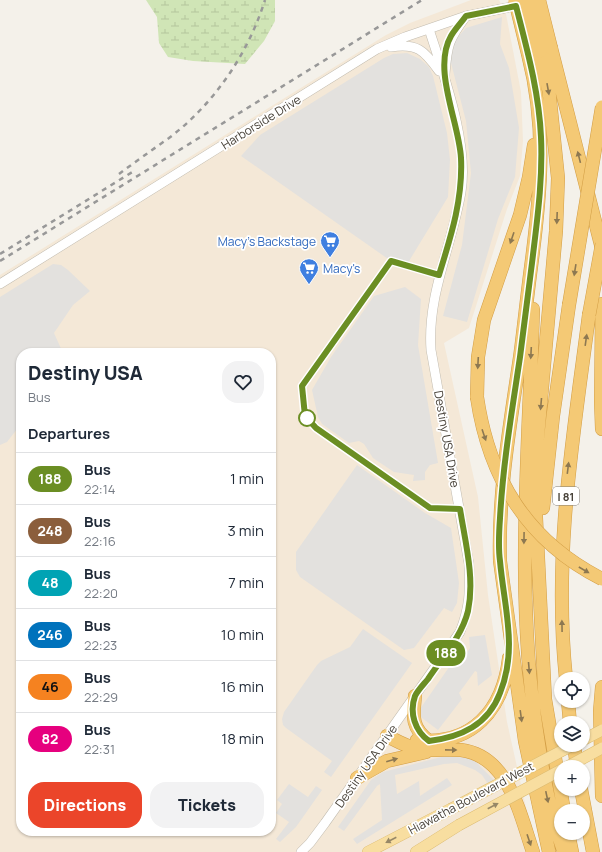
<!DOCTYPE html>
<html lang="en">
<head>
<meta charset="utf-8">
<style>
  body { margin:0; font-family:Manrope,sans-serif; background:#f2f2f3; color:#1f2937; height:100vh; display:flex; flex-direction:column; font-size:15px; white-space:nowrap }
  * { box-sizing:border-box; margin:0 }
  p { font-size:13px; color:#747a83 }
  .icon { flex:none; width:22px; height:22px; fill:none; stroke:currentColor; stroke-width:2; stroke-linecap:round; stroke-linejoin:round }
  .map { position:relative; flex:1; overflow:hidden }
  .drawer { position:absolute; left:16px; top:348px; width:260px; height:488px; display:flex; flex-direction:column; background:#fff; border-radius:16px; box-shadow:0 1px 3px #0004 }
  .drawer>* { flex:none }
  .badge { padding:0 8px; border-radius:13px; font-size:14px; line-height:26px }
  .fabs { position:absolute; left:554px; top:672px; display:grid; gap:8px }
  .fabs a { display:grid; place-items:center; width:36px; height:36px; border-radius:50%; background:#fff; box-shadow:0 1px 3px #0004; font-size:20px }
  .map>.badge { position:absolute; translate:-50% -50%; box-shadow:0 0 0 2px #fff }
  h2 { padding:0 12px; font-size:15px; line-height:36px }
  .round { display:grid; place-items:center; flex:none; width:42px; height:42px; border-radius:16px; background:#f2f2f3 }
  .overview { display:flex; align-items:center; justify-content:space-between; height:68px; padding:0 12px }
  h1 { font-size:19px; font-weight:800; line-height:30px }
  .primary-button { display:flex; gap:8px; margin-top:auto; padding:8px 12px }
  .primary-button a { flex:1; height:46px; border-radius:16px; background:#eb452a; color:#fff; font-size:16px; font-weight:800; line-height:46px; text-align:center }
  .primary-button a+a { background:#f2f2f3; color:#1f2937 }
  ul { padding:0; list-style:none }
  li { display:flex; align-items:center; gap:12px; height:52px; padding:0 12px; border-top:1px solid #e0e1e3 }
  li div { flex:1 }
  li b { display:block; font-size:15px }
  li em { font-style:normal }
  li .badge { min-width:44px; font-weight:700; text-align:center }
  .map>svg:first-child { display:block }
  .commercial { fill:#f4e8d7; fill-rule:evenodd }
  .wetland { fill:url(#wetland-marsh) }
  .parking { fill:#e3e1de }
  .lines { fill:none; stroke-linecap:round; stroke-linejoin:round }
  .minor-casing { stroke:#c2bcb0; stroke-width:10 }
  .major-casing { stroke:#dcbb70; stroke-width:12 }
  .highway-casing { stroke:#d39e45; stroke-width:14 }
  .minor { stroke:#fff; stroke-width:9 }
  .major { stroke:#f8dea0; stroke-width:11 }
  .highway { stroke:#f4c975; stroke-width:13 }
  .rail { stroke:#989898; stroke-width:2.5; stroke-dasharray:5 5; stroke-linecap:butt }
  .major-bridge-casing { stroke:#dcbb70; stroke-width:12; stroke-linecap:butt }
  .highway-bridge-casing { stroke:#d39e45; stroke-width:14; stroke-linecap:butt }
  .major-bridge { stroke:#f8dea0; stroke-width:11 }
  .highway-bridge { stroke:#f4c975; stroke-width:13 }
  .oneway { fill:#8d7851 }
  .oneway2 { fill:#978867 }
  .line-casing { stroke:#fff; stroke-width:9 }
  .line { stroke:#6b8e23; stroke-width:6 }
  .stop-dot { fill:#fff; stroke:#6b8e23; stroke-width:2 }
  .labels { text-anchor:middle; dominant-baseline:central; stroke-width:3.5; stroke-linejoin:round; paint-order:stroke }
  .shield { fill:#fff; stroke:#7f7b74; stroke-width:1 }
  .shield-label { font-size:11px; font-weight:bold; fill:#484239 }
  .street-label { font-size:12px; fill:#484239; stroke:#fff }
  .shop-label { font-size:12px; fill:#366cbe; stroke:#fff; text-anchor:end }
</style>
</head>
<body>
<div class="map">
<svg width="602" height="852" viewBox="0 0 602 852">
  <defs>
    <pattern id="wetland-marsh" width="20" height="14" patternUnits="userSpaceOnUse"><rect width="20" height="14" fill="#d0e5b6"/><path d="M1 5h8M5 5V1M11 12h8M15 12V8" fill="none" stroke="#b4c69d"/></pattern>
  </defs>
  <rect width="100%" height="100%" fill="#f4f1ea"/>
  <path class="commercial" d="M471 0H499L506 14 521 92 523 141 520 176 507 209 469 328 444 343 478 497 488 595 507 722 536 852H0V275L386 35 410 23ZM21 353H271V831H21Z"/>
  <path class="wetland" d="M146 0H275V21L264 41 245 64 193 61 168 57 159 43 157 17Z"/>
  <path class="parking" d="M502 17 500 44 509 68 519 128 515 177 498 219 467 322 443 316 462 245 471 173 466 121 451 63V52L456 39 466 28Z
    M407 53 420 59 429 67 433 76 447 133 450 160 448 197 406 266 391 261 241 156 260 135 384 58 393 54Z
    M53 264 61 265 68 270 90 291 73 305 54 333 63 353H21V424L7 442 0 445V297Z
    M405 287 421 299 418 345 438 463 430 465 425 472V480L413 481 414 475 394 472 373 458 364 444 359 441 349 443 322 424 318 417 312 390 331 357 374 296Z
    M357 465 425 513 451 528 459 583 457 603 452 612 444 608 414 648 404 650 300 577 296 570V552Z
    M363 629 412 663 331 777 324 772 332 761 286 728 283 725 282 719 284 712 317 665 321 661 350 647Z
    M485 635 492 675 478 686 477 672 475 671 459 693 462 699 438 730 422 718 419 714 420 709 454 660 461 662 470 648 469 637Z
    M445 756 468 758 476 762 498 784 490 787 482 775 475 770 457 763 444 764 395 775 397 794 419 781 420 796 447 778 452 785 357 844 353 839 382 820 380 784 377 786 344 831 338 827 371 780 383 772Z
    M289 784 308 797 316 786 322 790 296 827 280 842 276 839 289 822 276 813 282 804 277 800Z"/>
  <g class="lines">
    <g class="minor-casing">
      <path id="minor" d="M391 47C417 43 424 50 439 71
        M445 74C447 45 449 39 466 16
        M0 284 377 49 405 37 466 16 520 5
        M301 852 310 843 325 823 460 632C470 606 470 592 469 564L431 350C427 295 452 246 461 192 469 143 444 76 429 29"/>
    </g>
    <g class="major-casing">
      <path id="major" d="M368 852 451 809
        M416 852 459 825"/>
    </g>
    <g class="highway-casing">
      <path id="highway" d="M551 48 602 249
        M540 51 549 91 558 178 556 231 534 477 545 699 564 811
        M528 54C547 128 541 192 531 267 527 297 524 327 520 357 510 425 498 492 500 561L525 741 549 852
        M602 304 601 402 602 429
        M533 309C529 452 515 593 537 734 543 775 550 814 564 852
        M477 397 478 357 484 320 520 215 529 177 534 145
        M543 508 553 416 569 305
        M566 679C553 554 573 438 589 315
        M602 687 600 711 602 796
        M415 696C413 716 411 728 429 741
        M568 701 570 723
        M387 736C397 741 407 747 418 749 432 751 447 749 461 750 509 756 520 815 533 852
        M417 740C472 746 503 710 509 658
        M574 745 577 767
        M357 778 387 761 426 752
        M581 789 593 852
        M568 833 572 852"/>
    </g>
    <use href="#minor" class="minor"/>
    <use href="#major" class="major"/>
    <use href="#highway" class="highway"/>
    <path class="rail" d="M119 174C135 162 152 150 169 138 214 104 248 54 265 0
      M0 254 134 171
      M0 261 422 0"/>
    <g class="major-bridge-casing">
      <path id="major-bridge" d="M583 740 602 730
        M567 767 602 748
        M451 809 573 745
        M459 825 561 770"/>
    </g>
    <g class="highway-bridge-casing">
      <path id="highway-bridge" d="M515 0 528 54
        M527 0 540 51
        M539 0 551 48
        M569 305 602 107
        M589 315 602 244
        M477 397C489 479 527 541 602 579"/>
    </g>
    <use href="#major-bridge" class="major-bridge"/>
    <use href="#highway-bridge" class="highway-bridge"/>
  </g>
  <defs><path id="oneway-solid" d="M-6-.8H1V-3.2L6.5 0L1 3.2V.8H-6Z"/></defs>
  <g class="oneway">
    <use href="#oneway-solid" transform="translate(548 89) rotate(80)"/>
    <use href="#oneway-solid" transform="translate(579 157) rotate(-104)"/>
    <use href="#oneway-solid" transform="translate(557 218) rotate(92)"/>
    <use href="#oneway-solid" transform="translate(512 238) rotate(109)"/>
    <use href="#oneway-solid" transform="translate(575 270) rotate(99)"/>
    <use href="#oneway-solid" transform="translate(586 340) rotate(-82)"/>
    <use href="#oneway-solid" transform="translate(531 353) rotate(93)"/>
    <use href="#oneway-solid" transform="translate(478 363) rotate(93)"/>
    <use href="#oneway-solid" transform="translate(541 404) rotate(95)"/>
    <use href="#oneway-solid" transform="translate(484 435) rotate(71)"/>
    <use href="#oneway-solid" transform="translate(568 468) rotate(-83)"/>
    <use href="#oneway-solid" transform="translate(524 538) rotate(91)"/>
    <use href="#oneway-solid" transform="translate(584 570) rotate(30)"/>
    <use href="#oneway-solid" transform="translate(562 626) rotate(-91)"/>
    <use href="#oneway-solid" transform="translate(529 668) rotate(85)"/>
    <use href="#oneway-solid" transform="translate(521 716) rotate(82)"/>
    <use href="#oneway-solid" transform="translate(451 750) rotate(1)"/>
    <use href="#oneway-solid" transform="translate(392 760) rotate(-16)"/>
    <use href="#oneway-solid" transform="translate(547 797) rotate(78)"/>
    <use href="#oneway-solid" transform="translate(529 840) rotate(71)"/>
  </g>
  <g class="oneway2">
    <use href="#oneway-solid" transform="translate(493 806) rotate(-28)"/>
    <use href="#oneway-solid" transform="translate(391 840) rotate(153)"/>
  </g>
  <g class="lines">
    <g class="line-casing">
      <path id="line" d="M516 6C527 49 539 92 541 137 543 180 537 221 532 263 528 294 524 326 520 357 512 411 503 463 500 518 499 532 498 547 500 561 504 607 518 648 500 693 488 725 461 737 429 741 415 731 409 713 415 696 418 690 424 684 428 679 442 658 462 636 468 611 475 578 465 541 460 509L430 508 316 428 305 416 302 386 391 261 439 275C451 236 463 199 461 158 459 122 432 69 451 36 455 29 461 23 466 16Z"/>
    </g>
    <use href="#line" class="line"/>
  </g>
  <defs>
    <g id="supermarket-pin" transform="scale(1)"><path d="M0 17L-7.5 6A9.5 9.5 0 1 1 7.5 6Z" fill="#3f7fe0" stroke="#fff"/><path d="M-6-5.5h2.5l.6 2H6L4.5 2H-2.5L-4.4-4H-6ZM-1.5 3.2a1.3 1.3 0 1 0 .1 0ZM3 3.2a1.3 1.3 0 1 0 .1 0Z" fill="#fff"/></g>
  </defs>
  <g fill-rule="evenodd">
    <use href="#supermarket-pin" x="330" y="241"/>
    <use href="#supermarket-pin" x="309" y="268"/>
  </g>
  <circle class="stop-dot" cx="307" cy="418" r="8"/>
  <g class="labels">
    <rect class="shield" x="553" y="487" width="26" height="18" rx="3"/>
    <g class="shield-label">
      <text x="566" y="496">I 81</text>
    </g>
    <g class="street-label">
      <text transform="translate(261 122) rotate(-32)">Harborside Drive</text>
      <text transform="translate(447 439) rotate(80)">Destiny USA Drive</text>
      <text transform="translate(366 766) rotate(-55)">Destiny USA Drive</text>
      <text transform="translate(471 798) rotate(-28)">Hiawatha Boulevard West</text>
    </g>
    <g class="shop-label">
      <text x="316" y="241">Macy's Backstage</text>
      <text x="323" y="268" text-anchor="start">Macy's</text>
    </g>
  </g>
</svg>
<div class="fabs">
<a><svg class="icon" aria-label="locate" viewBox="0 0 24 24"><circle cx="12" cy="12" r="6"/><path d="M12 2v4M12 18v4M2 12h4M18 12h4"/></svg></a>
<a><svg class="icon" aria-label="layers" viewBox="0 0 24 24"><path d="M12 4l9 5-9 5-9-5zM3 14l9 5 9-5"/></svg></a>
<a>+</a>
<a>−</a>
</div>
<b class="badge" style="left:446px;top:653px;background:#6b8e23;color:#fff">188</b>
<section class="drawer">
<div class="overview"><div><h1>Destiny USA</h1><p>Bus</p></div><a class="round"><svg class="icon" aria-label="heart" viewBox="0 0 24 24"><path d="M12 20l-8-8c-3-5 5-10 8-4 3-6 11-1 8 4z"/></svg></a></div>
<h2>Departures</h2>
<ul>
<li><span class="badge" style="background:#6b8e23;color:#fff">188</span><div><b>Bus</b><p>22:14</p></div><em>1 min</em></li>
<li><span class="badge" style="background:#8b5e3c;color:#fff">248</span><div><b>Bus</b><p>22:16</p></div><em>3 min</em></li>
<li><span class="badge" style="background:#00a3b4;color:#fff">48</span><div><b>Bus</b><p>22:20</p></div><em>7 min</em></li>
<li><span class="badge" style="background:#0072bc;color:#fff">246</span><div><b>Bus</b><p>22:23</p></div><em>10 min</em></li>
<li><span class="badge" style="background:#f58220;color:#111">46</span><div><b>Bus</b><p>22:29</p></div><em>16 min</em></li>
<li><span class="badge" style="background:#e6007e;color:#fff">82</span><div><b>Bus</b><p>22:31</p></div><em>18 min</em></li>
</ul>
<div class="primary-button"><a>Directions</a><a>Tickets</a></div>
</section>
</div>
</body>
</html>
